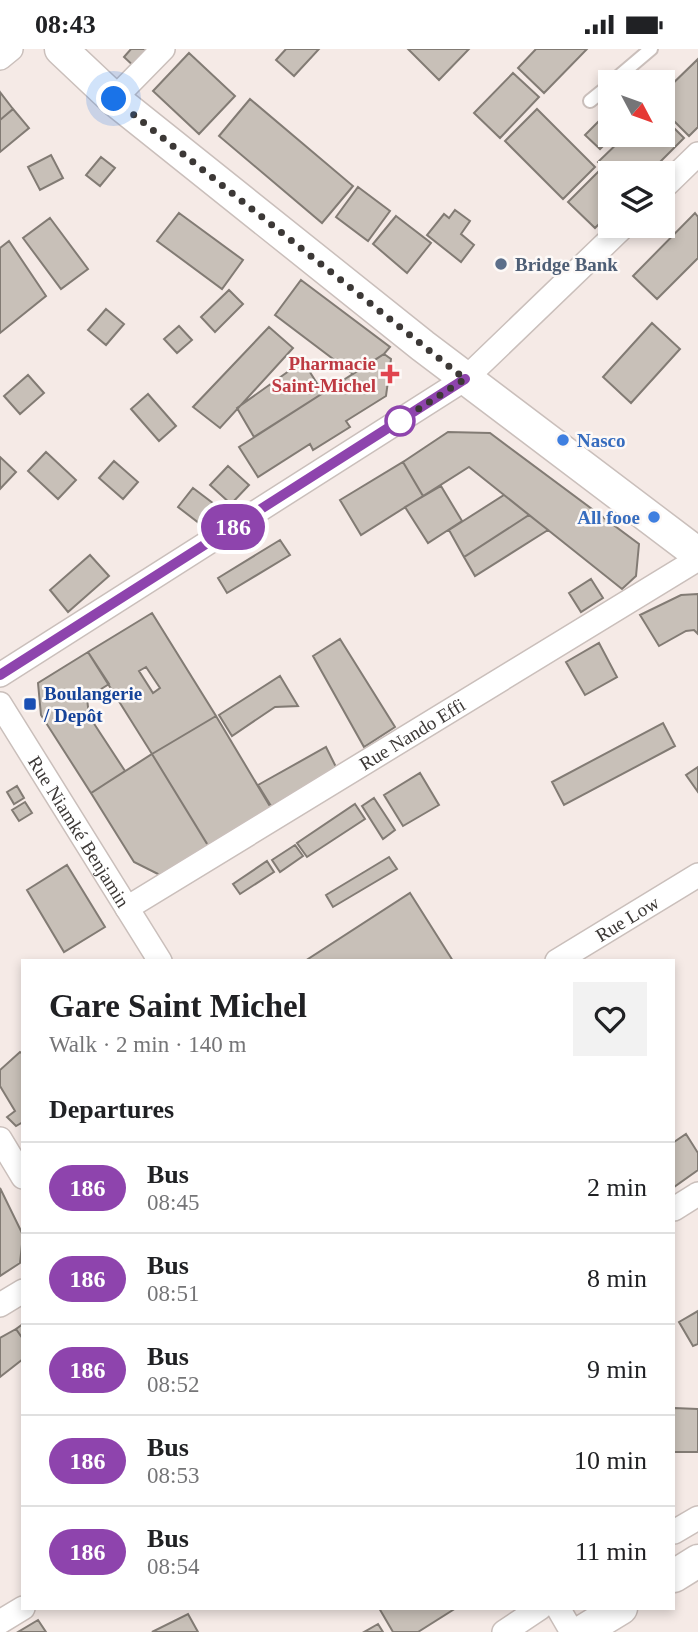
<!DOCTYPE html>
<html lang="en">
<head>
<meta charset="utf-8">
<style>
  body { margin:0; font-family:"Times New Roman",serif; background:#f2f2f2; color:#202124; height:100vh; display:flex; flex-direction:column; font-size:26px; white-space:nowrap }
  * { box-sizing:border-box; margin:0 }
  p { font-size:23px; color:#757577 }
  .icon { flex:none; width:38px; height:38px; fill:none; stroke:currentColor; stroke-width:2; stroke-linecap:round; stroke-linejoin:round }
  .map { position:relative; flex:1; overflow:hidden }
  .side { position:absolute; left:21px; top:910px; width:654px; height:651px; display:flex; flex-direction:column; background:#fff; border-radius:0px; box-shadow:0 4px 10px #0003 }
  .side>* { flex:none }
  .badge { padding:0 14px; border-radius:23px; font-size:24px; line-height:46px }
  .needle { width:46px; rotate:131deg }
  .tools { position:absolute; left:598px; top:21px; display:grid; gap:14px }
  .tools a { display:grid; place-items:center; width:77px; height:77px; border-radius:0px; background:#fff; box-shadow:0 4px 10px #0003; font-size:35px }
  .you { position:absolute; width:35px; height:35px; margin:-18px; border:5px solid #fff; border-radius:50%; background:#1a73e8; box-shadow:0 0 0 10px #1a73e833 }
  .map>.badge { position:absolute; translate:-50% -50%; box-shadow:0 0 0 4px #fff }
  h2 { padding:0 28px; font-size:26px; line-height:63px }
  .round { display:grid; place-items:center; flex:none; width:74px; height:74px; border-radius:0px; background:#f2f2f2 }
  .headline { display:flex; align-items:center; justify-content:space-between; height:119px; padding:0 28px }
  h1 { font-size:33px; font-weight:800; line-height:52px }
  ul { padding:0; list-style:none }
  li { display:flex; align-items:center; gap:21px; height:91px; padding:0 28px; border-top:2px solid #e0e0e0 }
  li div { flex:1 }
  li b { display:block; font-size:26px }
  li em { font-style:normal }
  li .badge { min-width:77px; font-weight:700; text-align:center }
  .status { display:flex; justify-content:space-between; align-items:center; height:49px; padding:0 35px; background:#fff; direction:ltr }
  .status svg { height:19px; fill:currentColor }
  .map>svg:first-child { display:block }
  .building { fill:#c8c0b8; stroke:#827b74; stroke-width:2; fill-rule:evenodd }
  .lines { fill:none; stroke-linecap:round; stroke-linejoin:round }
  .lane-casing { stroke:#cabfbb; stroke-width:16 }
  .street-casing { stroke:#cabfbb; stroke-width:26 }
  .secondary-casing { stroke:#cabfbb; stroke-width:35 }
  .lane { stroke:#fff; stroke-width:12 }
  .street { stroke:#fff; stroke-width:23 }
  .secondary { stroke:#fff; stroke-width:32 }
  .line-casing { stroke:#fff; stroke-width:16 }
  .line { stroke:#8e44ad; stroke-width:10 }
  .walk { stroke:#3c3836; stroke-width:7; stroke-dasharray:0 12.6 }
  .service-dot { fill:#5c6f8a; stroke:#fdf9f7; stroke-width:2.5 }
  .health-dot { fill:#e0444e; stroke:#fdf9f7; stroke-width:2.5 }
  .stop-dot { fill:#fff; stroke:#8e44ad; stroke-width:3.5 }
  .shop-dot { fill:#3f7fe0; stroke:#fdf9f7; stroke-width:2.5 }
  .transit-dot { fill:#1a4fb4; stroke:#fdf9f7; stroke-width:2.5 }
  .labels { text-anchor:middle; dominant-baseline:central; stroke-width:5; stroke-linejoin:round; paint-order:stroke }
  .service-label { font-size:19px; font-weight:bold; fill:#4e5e75; stroke:#fdf9f7; text-anchor:start }
  .health-label { font-size:19px; font-weight:bold; fill:#be3a42; stroke:#fdf9f7; text-anchor:end }
  .shop-label { font-size:19px; font-weight:bold; fill:#366cbe; stroke:#fdf9f7; text-anchor:start }
  .transit-label { font-size:19px; font-weight:bold; fill:#164399; stroke:#fdf9f7; text-anchor:start }
  .street-label { font-size:19px; fill:#3c3836; stroke:#fdf9f7 }
</style>
</head>
<body>
<div class="status"><b>08:43</b><svg viewBox="0 0 49 12"><path d="M0 12V9h3v3zM5 12V6h3v6zM10 12V3h3v9zM15 12V0h3v12zM26 1h20v11H26zM47 4h2v5h-2z"/></svg></div>
<div class="map">
<svg width="698" height="1583" viewBox="0 0 698 1583">
  <rect width="100%" height="100%" fill="#f5eae6"/>
  <path class="building" d="M131 0H157L138 21 124 8Z
    M286 0H319L294 27 276 11Z
    M408 0H469L439 31Z
    M536 0H587L544 44 518 19Z
    M189 4 235 47 199 85 153 42Z
    M698 10V78L689 87 663 61V44Z
    M513 24 539 48 500 89 474 64Z
    M0 43 13 60 0 71Z
    M250 50 353 137 322 174 219 87Z
    M13 60 29 79 0 103V71Z
    M537 60 595 118 563 150 505 92Z
    M611 60V86H614L600 100 585 86Z
    M663 68 684 89 649 124H611V163L595 179 568 153 603 118 598 113 626 86H663Z
    M51 106 63 129 40 141 28 118Z
    M101 108 115 119 100 137 86 126Z
    M358 138 390 162 368 192 336 168Z
    M455 161 470 172 461 185 474 196 461 213 427 186 444 165 449 169Z
    M179 164 243 211 222 240 157 192Z
    M695 164 698 168V209L657 250 633 227Z
    M396 167 431 194 407 224 373 195Z
    M50 169 88 220 61 240 23 189Z
    M9 192 46 247 0 284V199Z
    M301 231 390 298 384 305 353 325 275 266Z
    M229 241 243 255 215 283 201 268Z
    M106 260 124 275 106 296 88 281Z
    M652 274 680 300 631 354 603 328Z
    M179 277 192 291 177 304 164 290Z
    M269 278 293 299 220 379 193 358Z
    M384 305 391 310 386 347 346 372 350 378 313 401 310 395 258 428 239 398Z
    M303 312 323 344 254 388 237 359Z
    M28 326 44 344 20 365 4 347Z
    M148 345 176 377 159 392 131 360Z
    M448 383 490 384 639 495 636 527 622 540 469 418 423 447 403 413Z
    M46 403 76 431 58 450 28 422Z
    M0 408 16 423 0 440Z
    M114 412 138 433 123 450 99 429Z
    M403 413 423 447 361 486 340 451Z
    M228 417 249 436 231 455 210 436Z
    M441 437 462 472 428 494 405 458Z
    M193 439 222 461 208 481 178 458Z
    M504 446 529 466 464 508 449 481Z
    M529 466 548 481 475 527 464 508Z
    M280 491 290 506 227 544 218 529Z
    M90 506 109 527 68 563 50 541Z
    M591 530 603 549 581 563 569 544Z
    M698 545V585L694 581 686 582 659 597 640 566 681 546Z
    M152 564 216 667 152 705 88 603ZM146 618 160 639 153 644 139 622Z
    M340 590 395 678 364 698 313 607Z
    M599 594 617 628 585 646 566 613Z
    M88 603 109 635 87 649 89 667 125 722 91 744 41 666 38 634Z
    M280 627 298 657 275 658 232 687 219 666Z
    M216 667 271 759 209 798 152 705Z
    M663 674 675 697 564 756 552 733Z
    M326 698 337 720 271 757 258 736Z
    M152 705 209 798 162 827 134 813 91 744Z
    M698 718V743L686 726Z
    M420 724 439 756 403 777 384 746Z
    M17 737 24 749 14 755 7 743Z
    M374 749 395 781 383 790 362 757Z
    M25 753 32 764 19 772 12 761Z
    M355 755 365 770 307 808 297 794Z
    M295 796 303 807 280 823 272 811Z
    M389 808 397 820 333 858 326 846Z
    M267 812 274 823 240 845 233 835Z
    M67 816 105 878 64 903 27 841Z
    M410 844 453 912H305Z
    M20 1003 23 1005V1073L16 1077 7 1068 15 1062 0 1037V1021Z
    M686 1085 698 1104V1121L674 1138V1093Z
    M0 1139 23 1186 20 1214 0 1227Z
    M698 1262V1295L693 1297 679 1273Z
    M23 1275V1290L16 1280Z
    M16 1280 23 1290V1310L0 1328V1289Z
    M674 1359 698 1360V1403H674Z
    M379 1559H456L418 1583H393Z
    M188 1565 198 1583H152Z
    M38 1571 46 1583H18Z
    M378 1575 383 1583H364Z"/>
  <g class="lines">
    <g class="lane-casing">
      <path id="lane" d="M612 33 651 0
        M590 52 611 35"/>
    </g>
    <g class="street-casing">
      <g id="street">
        <path d="M0 9 11 0"/>
        <path d="M114 50 163 0"/>
        <path d="M663 139 698 105"/>
        <path d="M0 626 465 330 624 177"/>
        <path id="s1" d="M0 655 160 912"/>
        <path id="s2" d="M127 859 698 510"/>
        <path id="s3" d="M557 912 698 826"/>
        <path d="M0 1090 23 1128"/>
        <path d="M674 1160 698 1145"/>
        <path d="M0 1256 23 1242"/>
        <path d="M674 1483 698 1469"/>
        <path d="M558 1559 572 1583"/>
        <path d="M0 1573 23 1559"/>
        <path d="M504 1583 540 1559"/>
      </g>
    </g>
    <g class="secondary-casing">
      <path id="secondary" d="M61 0 114 50 423 297 698 505
        M674 1527 698 1512
        M582 1583 621 1559"/>
    </g>
    <use href="#lane" class="lane"/>
    <use href="#street" class="street"/>
    <use href="#secondary" class="secondary"/>
  </g>
  <g class="lines">
    <g class="line-casing">
      <path id="line" d="M0 626 465 330"/>
    </g>
    <use href="#line" class="line"/>
    <path class="walk" d="M114 50 465 330 400 372"/>
  </g>
  <circle class="service-dot" cx="501" cy="215" r="7"/>
  <path class="health-dot" d="M386.5 314.5h7v7h7v7h-7v7h-7v-7h-7v-7h7z"/>
  <circle class="stop-dot" cx="400" cy="372" r="14"/>
  <g class="shop-dot">
    <circle cx="563" cy="391" r="7"/>
    <circle cx="654" cy="468" r="7"/>
  </g>
  <rect class="transit-dot" x="23" y="648" width="14" height="14" rx="3.5"/>
  <g class="labels">
    <g class="service-label">
      <text x="515" y="215">Bridge Bank</text>
    </g>
    <g class="health-label">
      <text x="376" y="314">Pharmacie<tspan x="376" dy="22">Saint-Michel</tspan></text>
    </g>
    <g class="shop-label">
      <text x="577" y="391">Nasco</text>
      <text x="640" y="468" text-anchor="end">All fooe</text>
    </g>
    <g class="transit-label">
      <text x="44" y="644">Boulangerie<tspan x="44" dy="22">/ Depôt</tspan></text>
    </g>
    <g class="street-label">
      <text stroke="none"><textPath href="#s2" startOffset="334">Rue Nando Effi</textPath></text>
      <text stroke="none"><textPath href="#s1" startOffset="150">Rue Niamké Benjamin</textPath></text>
      <text stroke="none"><textPath href="#s3" startOffset="82">Rue Low</textPath></text>
    </g>
  </g>
</svg>
<div class="tools">
<a><svg class="needle" viewBox="-14 -14 28 28"><path d="M0-13l5 13h-10z" fill="#e53935"/><path d="M0 13l5-13h-10z" fill="#757577"/></svg></a>
<a><svg class="icon" aria-label="layers" viewBox="0 0 24 24"><path d="M12 4l9 5-9 5-9-5zM3 14l9 5 9-5"/></svg></a>
</div>
<div class="you" style="left:114px;top:50px"></div>
<b class="badge" style="left:233px;top:478px;background:#8e44ad;color:#fff">186</b>
<section class="side">
<div class="headline"><div><h1>Gare Saint Michel</h1><p>Walk · 2 min · 140 m</p></div><a class="round"><svg class="icon" aria-label="heart" viewBox="0 0 24 24"><path d="M12 20l-8-8c-3-5 5-10 8-4 3-6 11-1 8 4z"/></svg></a></div>
<h2>Departures</h2>
<ul>
<li><span class="badge" style="background:#8e44ad;color:#fff">186</span><div><b>Bus</b><p>08:45</p></div><em>2 min</em></li>
<li><span class="badge" style="background:#8e44ad;color:#fff">186</span><div><b>Bus</b><p>08:51</p></div><em>8 min</em></li>
<li><span class="badge" style="background:#8e44ad;color:#fff">186</span><div><b>Bus</b><p>08:52</p></div><em>9 min</em></li>
<li><span class="badge" style="background:#8e44ad;color:#fff">186</span><div><b>Bus</b><p>08:53</p></div><em>10 min</em></li>
<li><span class="badge" style="background:#8e44ad;color:#fff">186</span><div><b>Bus</b><p>08:54</p></div><em>11 min</em></li>
</ul>
</section>
</div>
</body>
</html>
